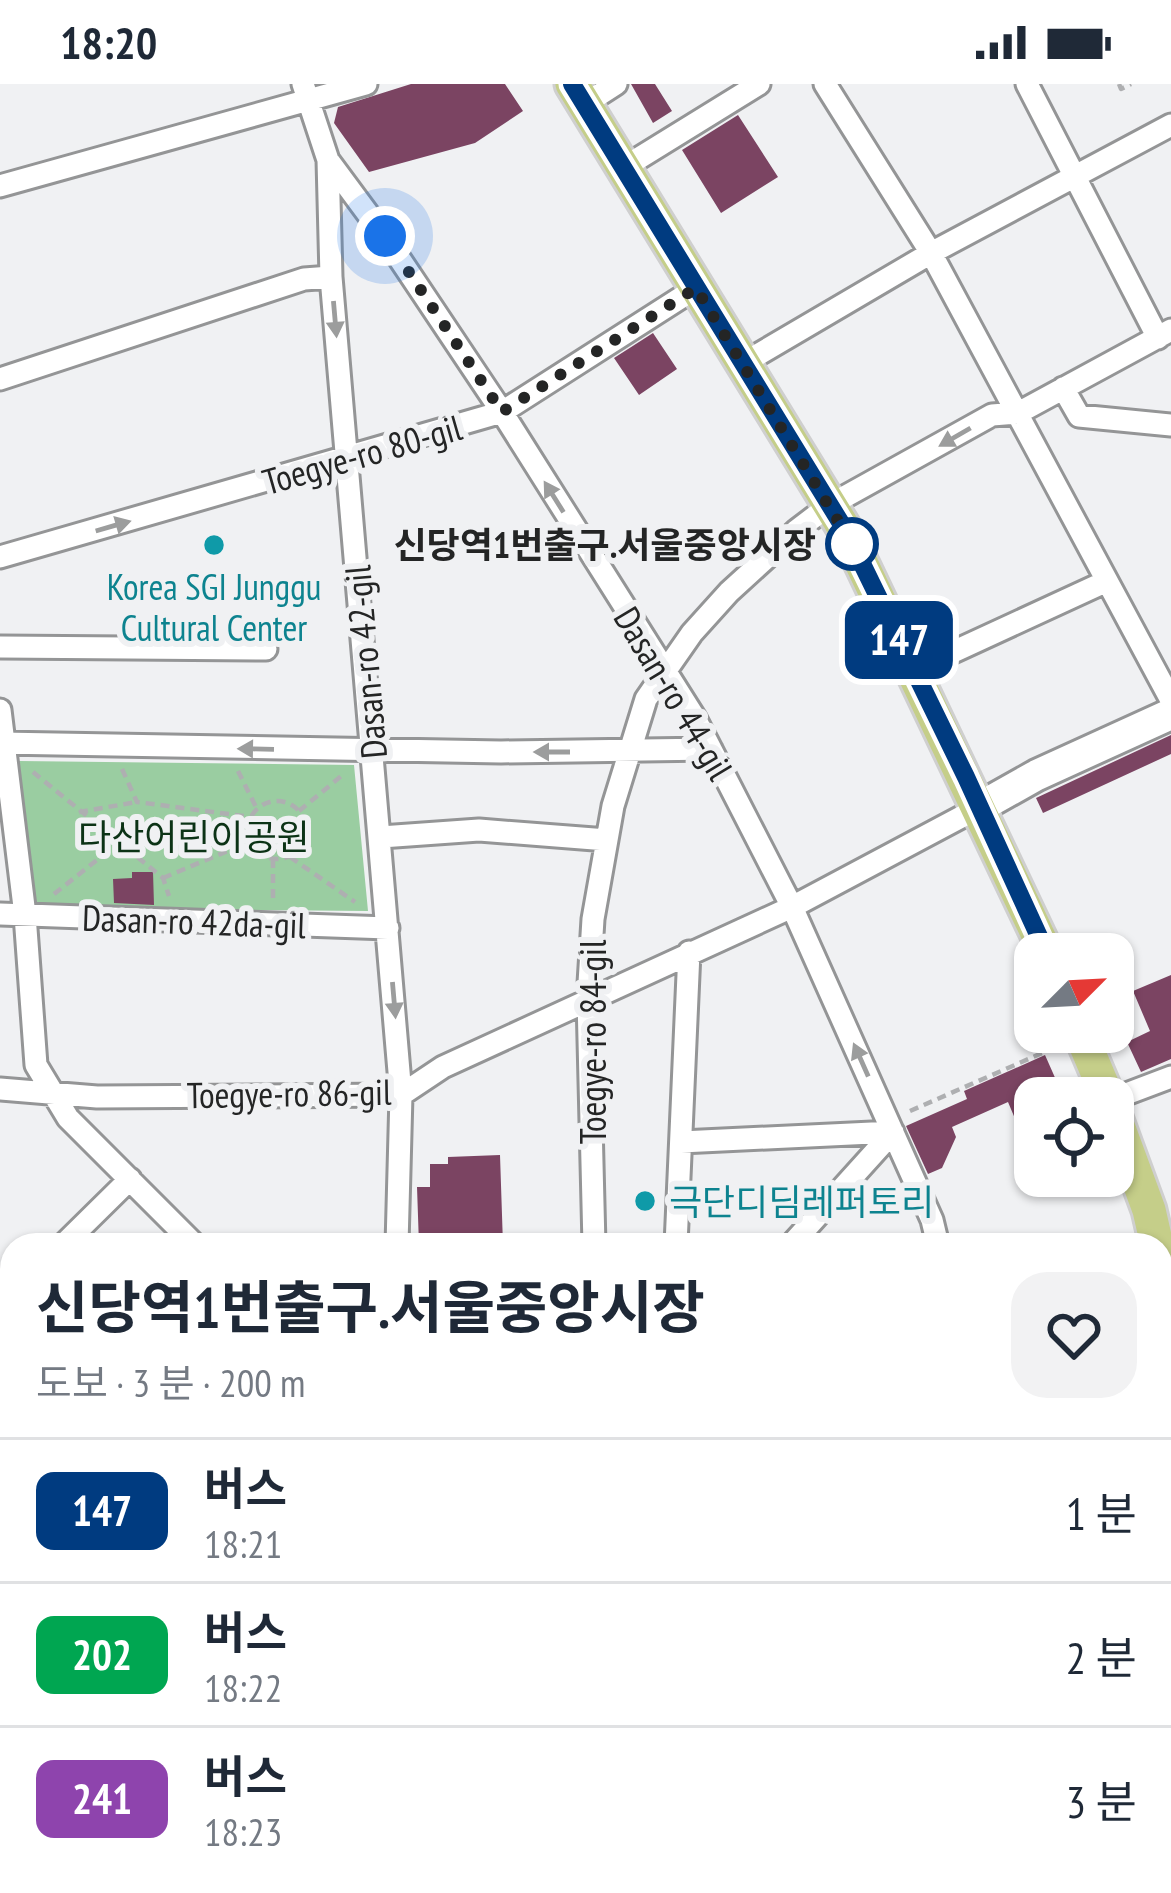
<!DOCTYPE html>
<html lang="ko">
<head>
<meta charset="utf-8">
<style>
  body { margin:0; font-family:"PT Sans Narrow","Noto Sans KR",sans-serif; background:#f2f2f3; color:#1f2937; height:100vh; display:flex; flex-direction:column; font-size:45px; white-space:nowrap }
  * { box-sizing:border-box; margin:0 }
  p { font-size:39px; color:#747a83 }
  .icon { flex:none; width:66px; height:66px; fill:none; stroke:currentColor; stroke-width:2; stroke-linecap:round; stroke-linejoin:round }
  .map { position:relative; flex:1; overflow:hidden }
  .drawer { position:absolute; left:0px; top:1149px; width:1173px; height:660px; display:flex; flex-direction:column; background:#fff; border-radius:36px 36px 0 0; box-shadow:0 3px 9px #0004 }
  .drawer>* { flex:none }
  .badge { padding:0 24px; border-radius:18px; font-size:42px; line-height:78px }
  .needle { width:78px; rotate:66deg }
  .controls { position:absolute; left:1014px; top:849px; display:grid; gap:24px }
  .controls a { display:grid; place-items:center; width:120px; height:120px; border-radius:24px; background:#fff; box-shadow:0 3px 9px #0004; font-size:60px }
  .you { position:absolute; width:60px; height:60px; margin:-30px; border:9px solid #fff; border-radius:50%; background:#1a73e8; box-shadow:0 0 0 18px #1a73e833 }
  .map>.badge { position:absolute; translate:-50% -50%; box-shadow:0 0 0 6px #fff }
  .round { display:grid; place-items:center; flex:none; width:126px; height:126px; border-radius:36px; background:#f2f2f3 }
  .overview { display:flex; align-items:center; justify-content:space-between; height:204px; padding:0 36px }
  h1 { font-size:57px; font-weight:700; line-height:90px }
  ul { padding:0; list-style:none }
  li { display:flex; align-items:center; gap:36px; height:144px; padding:0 36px; border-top:3px solid #e0e1e3 }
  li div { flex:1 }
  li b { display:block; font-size:45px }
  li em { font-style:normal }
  li .badge { min-width:132px; font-weight:700; text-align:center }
  .status { display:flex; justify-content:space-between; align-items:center; height:84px; padding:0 60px; background:#fff; direction:ltr }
  .status svg { height:33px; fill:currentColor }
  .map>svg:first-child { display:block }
  .education { fill:#fae2d7 }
  .green { fill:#9acda1 }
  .building { fill:#7b4462 }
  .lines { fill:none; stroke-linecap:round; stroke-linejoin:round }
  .street-casing { stroke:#949596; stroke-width:27 }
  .secondary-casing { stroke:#949596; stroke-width:36 }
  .primary-casing { stroke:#cfcfcf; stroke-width:39 }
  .path { stroke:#aeafb1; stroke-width:4.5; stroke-dasharray:9 6; stroke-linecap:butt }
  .street { stroke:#fff; stroke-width:21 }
  .secondary { stroke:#fff; stroke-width:30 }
  .primary { stroke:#c5ce89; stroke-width:33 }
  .oneway { fill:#9c9d9d }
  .line-casing { stroke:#fff; stroke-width:27 }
  .line { stroke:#003b80; stroke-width:18 }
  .walk { stroke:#242525; stroke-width:12; stroke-dasharray:0 21.6 }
  .stop-dot { fill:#fff; stroke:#003b80; stroke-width:6 }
  .culture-dot { fill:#0f9aa8; stroke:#f0f1f3; stroke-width:4.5 }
  .labels { text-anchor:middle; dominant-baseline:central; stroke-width:12; stroke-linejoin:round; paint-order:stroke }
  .street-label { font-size:36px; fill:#242525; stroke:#f0f1f3 }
  .stop-label { font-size:36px; font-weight:bold; fill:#242525; stroke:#f0f1f3; text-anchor:end }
  .culture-label { font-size:36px; fill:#0d838f; stroke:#f0f1f3 }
  .park-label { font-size:36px; fill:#0c3316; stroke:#f0f1f3 }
</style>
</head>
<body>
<div class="status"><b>18:20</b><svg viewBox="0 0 49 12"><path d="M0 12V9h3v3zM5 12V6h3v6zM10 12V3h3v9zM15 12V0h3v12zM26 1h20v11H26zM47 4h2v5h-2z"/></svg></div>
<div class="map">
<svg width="1171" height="1809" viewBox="0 0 1171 1809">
  <rect width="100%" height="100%" fill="#f0f1f3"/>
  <path class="education" d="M551 1797H1029L1032 1809H553Z"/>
  <path class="green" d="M19 677 354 681 368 827 36 824Z
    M567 1797H730L732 1809H569Z"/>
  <path class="building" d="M411 0H505L523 27 475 59 369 88 334 39 338 23Z
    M631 0H655L672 27 653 39Z
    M738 31 778 93 721 129 682 66Z
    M653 249 677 285 639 311 614 274Z
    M1171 651V670L1043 729 1036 714Z
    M132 788H153L154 821 114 819 113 795 132 794Z
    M1171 891V975L1141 988 1127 958 1150 947 1133 907Z
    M1045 971 1064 1014H1035V1082L1008 1018 952 1043 956 1053 942 1084 928 1090 906 1042 967 1015 964 1007Z
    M500 1071 503 1161H419L417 1103H430V1080H448V1073Z"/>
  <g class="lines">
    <g class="street-casing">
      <path id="street" d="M303 0 328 76 331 193 401 1011 397 1161
        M825 0 931 169 1171 616
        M1027 0 1158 254
        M585 20 616 0
        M328 76 385 153 502 328 695 634 792 823 932 1136 938 1161
        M623 84 759 0
        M0 102 366 0
        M742 280 931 169 1171 41
        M0 295 304 195 331 193
        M1063 304 1079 332 1171 341
        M0 473 502 328 696 204
        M0 563 266 565
        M914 586 1107 497
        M0 626 25 831 36 981 68 1034 195 1161
        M0 659 501 668 711 665
        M381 753 479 746 607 756
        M0 830 388 844
        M0 1005 97 1013 401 1011 443 983 792 823 980 723
        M1113 1015 1171 993
        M681 1058 893 1048
        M63 1161 130 1095
        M594 1161 588 915 593 835 613 722 646 615 692 549 729 508 797 446 830 421 992 331 1018 329 1171 246
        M676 1161 689 868
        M791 1161 893 1048
        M0 1224 12 1212
        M1161 1291 1171 1300
        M0 1472 12 1461
        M1161 1487 1171 1493
        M0 1545 12 1557
        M1161 1571 1171 1569
        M0 1713 12 1701
        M275 1797 277 1809
        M382 1797 384 1809
        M472 1797 474 1809
        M539 1797 541 1809
        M1067 1797 1069 1809
        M148 1809 159 1797"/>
    </g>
    <g class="secondary-casing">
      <path id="secondary" d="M980 723 1037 691 1171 630"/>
    </g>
    <g class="primary-casing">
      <path id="primary" d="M572 0 847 449 1047 870
        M1080 948 1108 1014
        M1113 1028 1149 1126 1157 1161
        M1161 1179 1171 1233"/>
    </g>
    <path class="path" d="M1119 0 1121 5 1131 0
      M122 685 137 718 251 733
      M238 687 257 725
      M33 688 163 794 169 812
      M248 746a29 29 0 1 1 58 0a29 29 0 1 1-58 0Z
      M299 727 345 689
      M79 728 137 718
      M290 773 355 818
      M273 775V818
      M163 794 249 758
      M54 810 116 761
      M910 1027 1049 966"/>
    <use href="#street" class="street"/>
    <use href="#secondary" class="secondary"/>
    <use href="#primary" class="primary"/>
  </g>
  <defs><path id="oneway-solid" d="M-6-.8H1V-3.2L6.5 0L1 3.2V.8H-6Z" transform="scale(3)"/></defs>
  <g class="oneway">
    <use href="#oneway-solid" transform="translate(335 235) rotate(85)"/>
    <use href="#oneway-solid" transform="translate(955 353) rotate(150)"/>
    <use href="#oneway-solid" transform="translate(554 413) rotate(-122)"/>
    <use href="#oneway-solid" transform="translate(113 442) rotate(-16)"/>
    <use href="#oneway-solid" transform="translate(256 665) rotate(-179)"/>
    <use href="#oneway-solid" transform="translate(552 668) rotate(-180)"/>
    <use href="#oneway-solid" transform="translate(394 916) rotate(85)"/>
    <use href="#oneway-solid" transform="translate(861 976) rotate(-114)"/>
  </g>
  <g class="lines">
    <g class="line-casing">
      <path id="line" d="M572 0 847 449 966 693 1047 870"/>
    </g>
    <use href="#line" class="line"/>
    <path class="walk" d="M385 152 502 328 696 204 852 460"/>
  </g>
  <circle class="stop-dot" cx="852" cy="460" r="24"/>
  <g class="culture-dot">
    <circle cx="214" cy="461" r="12"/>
    <circle cx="645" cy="1117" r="12"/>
  </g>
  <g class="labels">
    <g class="street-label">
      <text transform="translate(362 370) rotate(-16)">Toegye-ro 80-gil</text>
      <text transform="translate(365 578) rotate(-95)">Dasan-ro 42-gil</text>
      <text transform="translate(674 609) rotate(59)">Dasan-ro 44-gil</text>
      <text transform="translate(194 837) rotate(2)">Dasan-ro 42da-gil</text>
      <text transform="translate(592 958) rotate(-90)">Toegye-ro 84-gil</text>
      <text transform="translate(289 1009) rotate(-1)">Toegye-ro 86-gil</text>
    </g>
    <g class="stop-label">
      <text x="816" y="460">신당역1번출구.서울중앙시장</text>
    </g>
    <g class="culture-label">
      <text x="214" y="502">Korea SGI Junggu<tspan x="214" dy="41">Cultural Center</tspan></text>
      <text x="669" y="1117" text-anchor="start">극단디딤레퍼토리</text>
    </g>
    <g class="park-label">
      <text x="194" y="752">다산어린이공원</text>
    </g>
  </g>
</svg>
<div class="controls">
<a><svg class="needle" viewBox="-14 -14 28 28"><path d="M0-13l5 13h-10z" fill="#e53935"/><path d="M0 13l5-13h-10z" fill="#747a83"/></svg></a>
<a><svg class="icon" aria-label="locate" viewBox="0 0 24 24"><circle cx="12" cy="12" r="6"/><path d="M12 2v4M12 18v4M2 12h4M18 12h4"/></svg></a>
</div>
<div class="you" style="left:385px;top:152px"></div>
<b class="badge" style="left:899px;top:556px;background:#003b80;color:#fff">147</b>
<section class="drawer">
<div class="overview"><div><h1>신당역1번출구.서울중앙시장</h1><p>도보 · 3 분 · 200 m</p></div><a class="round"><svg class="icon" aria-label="heart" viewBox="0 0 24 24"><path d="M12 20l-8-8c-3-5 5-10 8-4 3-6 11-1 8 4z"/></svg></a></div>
<ul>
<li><span class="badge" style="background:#003b80;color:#fff">147</span><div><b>버스</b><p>18:21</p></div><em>1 분</em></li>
<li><span class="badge" style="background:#00a651;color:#fff">202</span><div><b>버스</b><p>18:22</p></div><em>2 분</em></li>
<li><span class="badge" style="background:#8e44ad;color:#fff">241</span><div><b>버스</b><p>18:23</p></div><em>3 분</em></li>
</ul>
</section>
</div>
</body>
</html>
